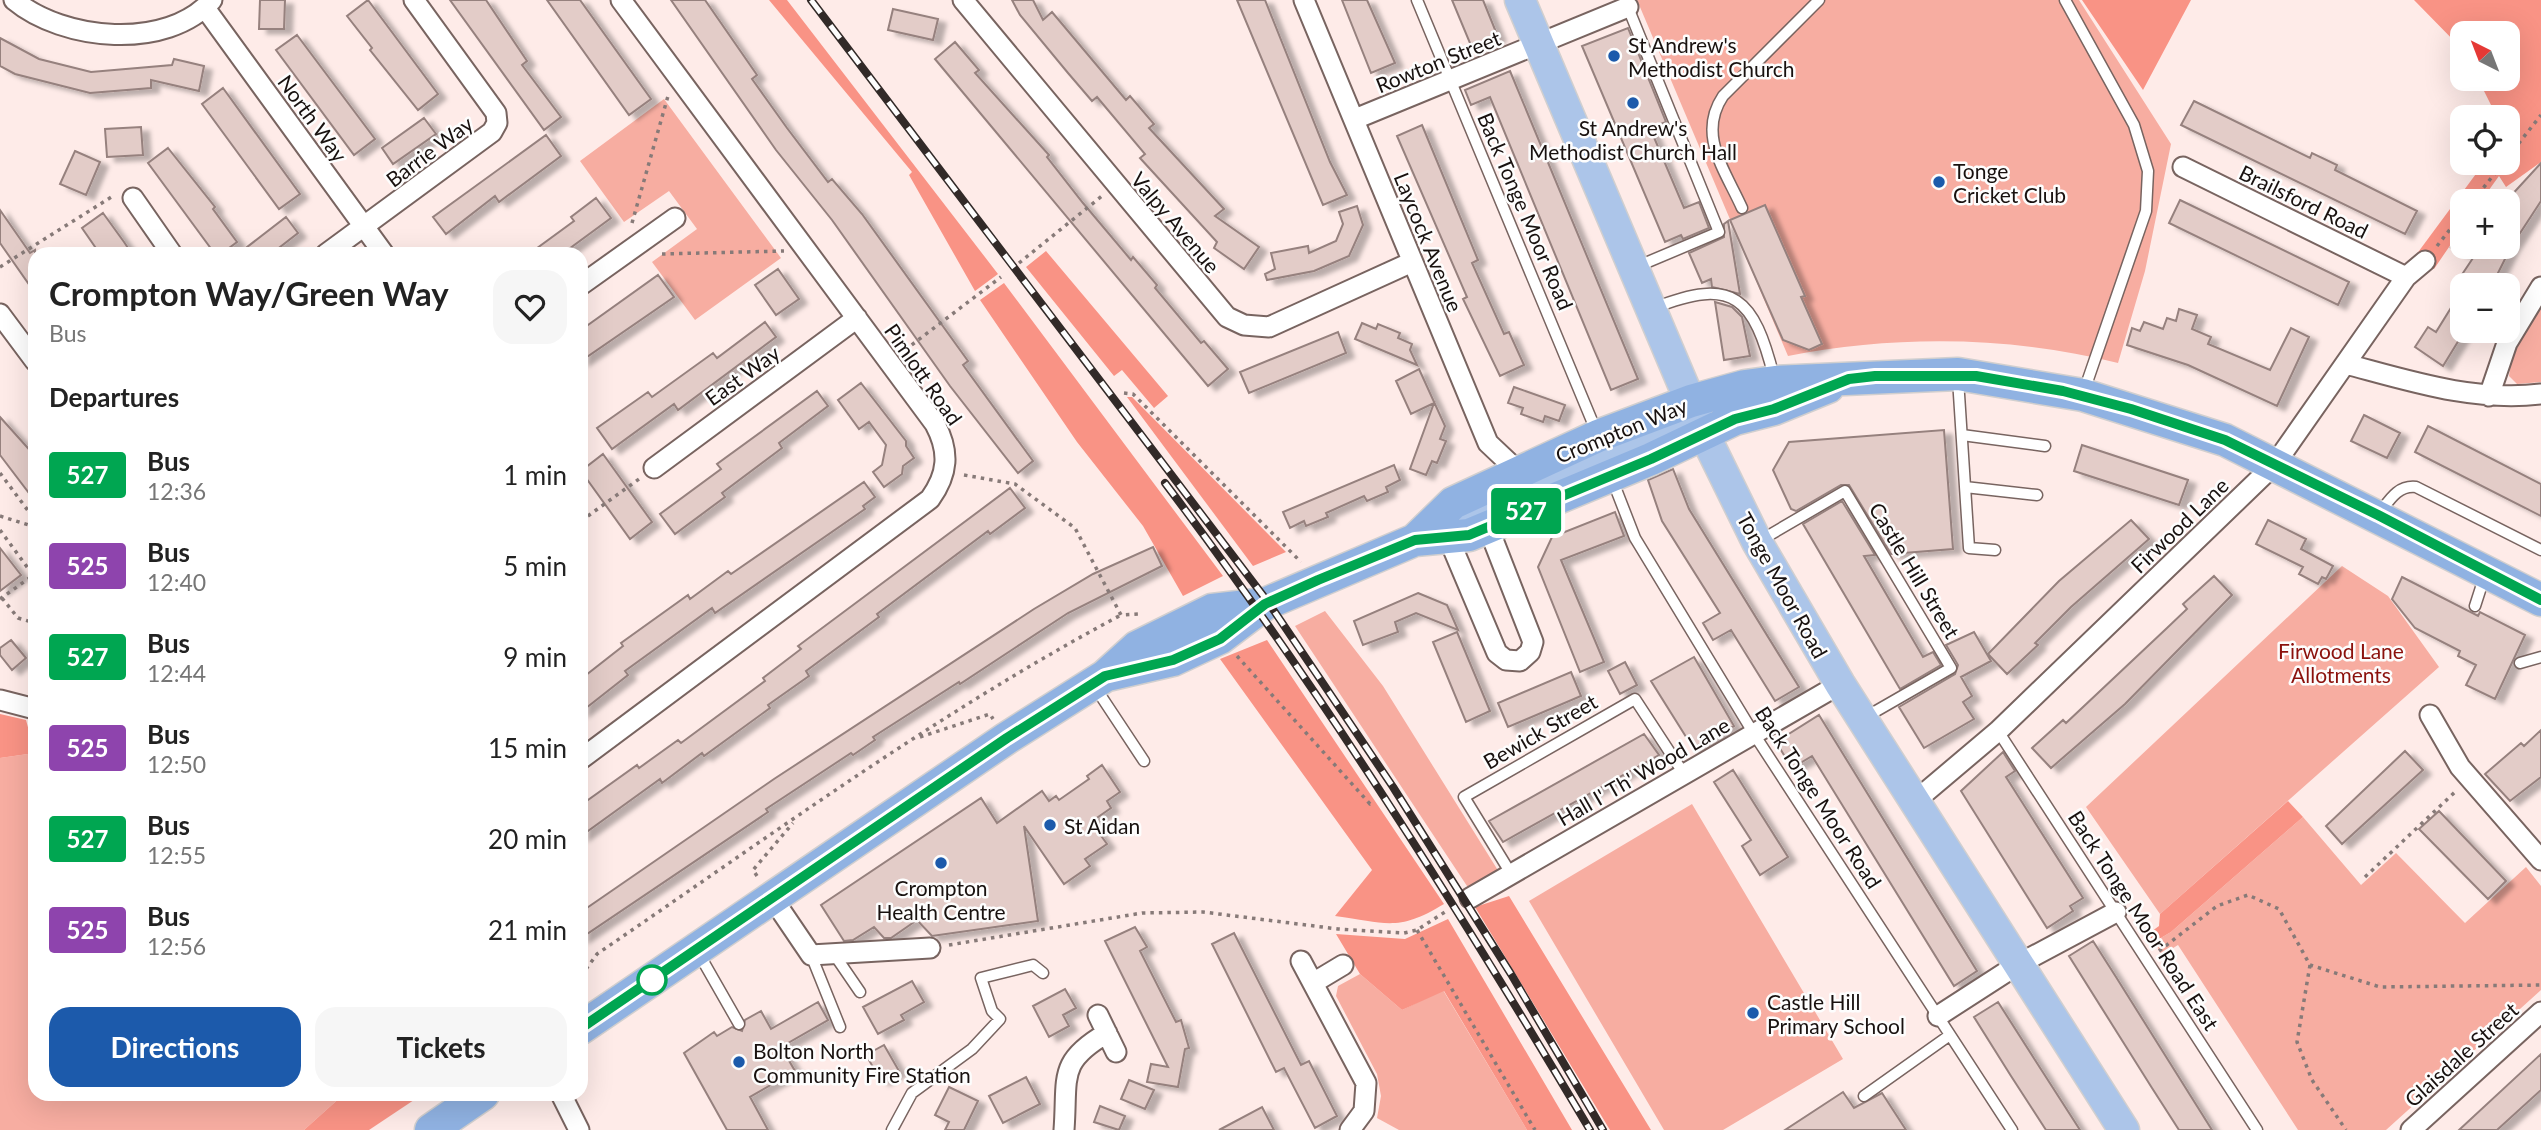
<!DOCTYPE html>
<html lang="en">
<head>
<meta charset="utf-8">
<style>
  body { margin:0; font-family:Lato,sans-serif; background:#f6f6f6; color:#222; height:100vh; display:flex; flex-direction:column; font-size:26px; white-space:nowrap }
  * { box-sizing:border-box; margin:0 }
  p { font-size:23px; color:#767676 }
  .icon { flex:none; width:38px; height:38px; fill:none; stroke:currentColor; stroke-width:2; stroke-linecap:round; stroke-linejoin:round }
  .map { position:relative; flex:1; overflow:hidden }
  .sheet { position:absolute; left:28px; top:247px; width:560px; height:854px; display:flex; flex-direction:column; background:#fff; border-radius:21px; box-shadow:0 7px 28px #0002 }
  .sheet>* { flex:none }
  .badge { padding:0 14px; border-radius:5px; font-size:24px; line-height:46px }
  .needle { width:46px; rotate:318deg }
  .controls { position:absolute; left:2450px; top:21px; display:grid; gap:14px }
  .controls a { display:grid; place-items:center; width:70px; height:70px; border-radius:14px; background:#fff; box-shadow:0 7px 28px #0002; font-size:35px }
  .map>.badge { position:absolute; translate:-50% -50%; box-shadow:0 0 0 4px #fff }
  h2 { padding:0 21px; font-size:26px; line-height:63px }
  .round { display:grid; place-items:center; flex:none; width:74px; height:74px; border-radius:21px; background:#f6f6f6 }
  .head { display:flex; align-items:center; justify-content:space-between; height:119px; padding:0 21px }
  h1 { font-size:33px; font-weight:700; line-height:52px }
  .action { display:flex; gap:14px; margin-top:auto; padding:14px 21px }
  .action a { flex:1; height:80px; border-radius:21px; background:#1c5aab; color:#fff; font-size:28px; font-weight:700; line-height:80px; text-align:center }
  .action a+a { background:#f6f6f6; color:#222 }
  ul { padding:0; list-style:none }
  li { display:flex; align-items:center; gap:21px; height:91px; padding:0 21px }
  li div { flex:1 }
  li b { display:block; font-size:26px }
  li em { font-style:normal }
  li .badge { min-width:77px; font-weight:700; text-align:center }
  .map>svg:first-child { display:block }
  .green { fill:#f7ada1 }
  .forest { fill:#f99385 }
  .building { fill:#e3ccc8; stroke:#96817e; stroke-width:2; filter:url(#shadow) }
  .lines { fill:none; stroke-linecap:round; stroke-linejoin:round }
  .service-casing { stroke:#786460; stroke-width:13 }
  .minor-casing { stroke:#786460; stroke-width:23 }
  .primary-casing { stroke:#d1cfcf; stroke-width:33 }
  .trunk-casing { stroke:#d1cfcf; stroke-width:35 }
  .path { stroke:#877a78; stroke-width:3.5; stroke-dasharray:3.5 5; stroke-linecap:butt }
  .service { stroke:#fff; stroke-width:10 }
  .minor { stroke:#fff; stroke-width:19 }
  .primary { stroke:#acc5e9; stroke-width:30 }
  .trunk { stroke:#90b2e2; stroke-width:32 }
  .rail-casing { stroke:#322a28; stroke-width:8 }
  .rail { stroke:#fdfdfd; stroke-width:5; stroke-dasharray:16; stroke-linecap:butt }
  .line-casing { stroke:#fff; stroke-width:16 }
  .line { stroke:#00a651; stroke-width:10 }
  .poi-dot { fill:#1c5aab; stroke:#fdfdfd; stroke-width:2.5 }
  .stop-dot { fill:#fff; stroke:#00a651; stroke-width:3.5 }
  .labels { text-anchor:middle; dominant-baseline:central; stroke-width:5; stroke-linejoin:round; paint-order:stroke }
  .poi-label { font-size:21px; fill:#18110f; stroke:#fdfdfd; text-anchor:start }
  .street-label { font-size:21px; fill:#18110f; stroke:#fdfdfd }
  .park-label { font-size:21px; fill:#8b110c; stroke:#fdfdfd }
</style>
</head>
<body>
<div class="map">
<svg width="2541" height="1130" viewBox="0 0 2541 1130">
  <defs>
    <filter id="shadow"><feDropShadow dx="8" dy="4.5" stdDeviation="2" flood-color="#0004"/></filter>
  </defs>
  <rect width="100%" height="100%" fill="#feebe8"/>
  <path class="green" d="M1637 0H2079L2171 144 2145 271 2118 363C2011 336 1896 335 1788 356Z
    M664 99 781 258 695 320 652 262 697 229 669 191 624 222 580 161Z
    M2541 297V382L2517 384 2509 376 2511 361Z
    M2342 566 2388 596 2439 667 2160 914 2086 807Z
    M1325 611 1383 686 1499 872 1469 889 1295 626Z
    M35 753V1094H344L304 1130H0V758Z
    M1692 804 1843 1059 1723 1130H1664L1529 901Z
    M2303 817 2361 885 2396 853 2465 923 2526 867 2541 886V990L2386 1130H2298L2178 945 2162 955 2154 942 2171 932Z
    M1360 974 1402 1010 1443 990 1527 1130H1399L1377 1118 1381 1096 1377 1074 1336 996 1338 986Z"/>
  <path class="forest" d="M769 0H787L998 274 975 291 909 175 912 172Z
    M2082 0H2191L2143 90Z
    M2414 0H2541V162L2506 187 2499 176 2481 201H2462V228L2434 269 2416 255 2484 163H2508V117H2497L2478 79H2508V33H2462V49Z
    M1046 251 1168 396 1154 408 1122 370 1114 376 1026 267Z
    M1004 283 1223 576 1183 596 1143 526 1077 442 980 300Z
    M1127 397H1132L1286 552 1253 566Z
    M1267 640 1444 904C1398 932 1387 923 1335 916L1372 870 1220 659Z
    M0 714 26 720 35 753 0 758Z
    M2288 801 2303 817 2171 932 2154 942 2148 934 2159 926 2160 914Z
    M1509 896 1651 1130H1610L1475 907Z
    M1448 919 1572 1130H1527L1444 991 1402 1010 1360 974 1336 934 1405 939Z
    M344 1094H423L369 1130H304Z"/>
  <path class="building" d="M260 0H285L284 29H259Z
    M368 0 438 94 418 110 370 50 372 48 347 16Z
    M450 0H486L527 61 522 65 561 117 544 130Z
    M547 0H580L651 99 629 115Z
    M671 0H705L757 75 752 79 787 128 828 182 832 179 862 214 968 361 963 365 1033 461 1018 473 950 386 832 220 776 150Z
    M1012 0H1033L1043 20 1052 12 1126 100 1130 96 1154 124 1149 128 1224 209 1215 216 1259 247 1244 269 1214 248 1217 242 1140 158 1145 154 1097 97 1092 101 1068 73 1020 15Z
    M1237 0H1265L1330 162 1347 195 1323 205Z
    M1342 0H1367L1395 63 1371 73Z
    M1452 0H1483L1498 37 1472 48Z
    M893 9 938 19 933 40 888 30Z
    M1628 28 1666 122 1650 128 1684 208 1699 202 1709 228 1683 239 1681 235 1665 242 1582 46Z
    M297 35 375 139 354 155 276 50Z
    M0 38 39 59 91 72 172 65 174 59 204 66 199 91 151 80V88L90 93 15 74 0 66Z
    M955 42 979 70 975 73 1049 155 1047 157 1083 203 1131 260 1133 257 1157 285 1155 288 1201 343 1204 341 1228 369 1208 386 935 59Z
    M1510 71 1638 379 1611 390 1490 97 1471 105 1465 90Z
    M223 88 300 194 279 209 202 104Z
    M2194 101 2310 158 2312 153 2337 165 2335 170 2417 211 2405 234 2181 125Z
    M424 118 436 134 393 164 382 148Z
    M1422 125 1478 260 1472 263 1504 334 1509 332 1524 365 1500 376 1463 299 1467 297 1397 136Z
    M141 127 143 155 107 157 105 129Z
    M546 135 561 156 499 202 495 196 446 234 433 217Z
    M168 148 215 207 213 209 237 242 221 254H215L148 163Z
    M75 151 100 162 86 195 60 184Z
    M2541 163V201L2511 247 2492 285H2455L2473 258 2450 247H2508V199Z
    M596 198 611 218 562 254H529L574 221 571 217Z
    M2180 200 2349 282 2338 305 2169 223Z
    M1765 205 1805 296 1801 297 1822 344 1809 350 1783 340 1730 220Z
    M1357 206 1363 225 1349 256 1314 271 1267 280 1265 274 1275 269 1271 253 1308 246 1309 253 1336 241 1343 224 1339 212Z
    M0 210 30 253 35 250V293L0 243Z
    M103 213 124 242 132 254H100L82 228Z
    M286 217 298 233 271 254H238Z
    M1728 221 1740 294 1712 287 1711 279 1702 283 1689 253 1724 237V224Z
    M778 269 799 299 776 315 755 285Z
    M658 275 674 297 581 361V330Z
    M2462 290V335L2443 366 2415 347 2428 327 2436 332Z
    M1715 302 1732 307 1742 317 1750 356 1724 360Z
    M2179 309 2197 315 2192 329 2211 337 2208 344 2270 370 2291 328 2309 337 2277 406 2188 365 2127 345 2132 328 2140 331 2144 322 2163 329 2167 318 2176 321Z
    M765 322 776 337 678 410 674 404 612 449 597 428 648 392 652 397 713 353 717 358Z
    M1362 323 1376 329 1378 324 1400 333 1398 338 1412 344 1410 350 1417 365 1355 339Z
    M1338 332 1346 353 1249 393 1240 372Z
    M1419 369 1445 426 1440 439 1446 441 1437 463 1432 461 1426 475 1410 469 1434 403 1411 414 1396 381Z
    M861 383 906 441V446L914 458 903 466 902 474 884 487 873 472 882 465 886 445 869 422 859 429 838 400Z
    M1514 387 1565 405 1559 421 1545 416 1543 422 1521 414 1523 408 1508 403Z
    M817 391 828 406 779 443 782 448 722 493 725 497 675 534 660 514 721 469 717 464Z
    M2364 415 2400 433 2387 458 2351 441Z
    M0 417 35 456V501L0 455Z
    M2428 426 2541 484V516L2415 452Z
    M1944 430 1953 549 1891 554 1849 485H1841L1796 511 1791 509 1773 470 1789 442Z
    M2082 445 2188 480 2179 505 2074 471Z
    M603 454 652 522 630 539 581 471Z
    M1394 465 1400 480 1386 487 1388 492 1367 501 1364 496 1326 513 1328 517 1306 526 1304 521 1290 528 1283 512Z
    M1673 469 1689 509 1799 687 1775 701 1731 630 1713 640 1703 623 1720 613 1662 521 1648 480Z
    M864 482 875 497 863 506 865 509 715 613 712 608 625 671 628 675 581 712V679L623 646 621 643 688 595 690 599 728 571 731 574Z
    M1010 488 1025 508 990 534 988 531 877 614 879 617 806 671 809 676 768 705 770 708 704 756 702 753 662 783 660 779 581 836V805L637 765 639 768 678 740 681 743 765 681 763 678 801 649 798 646Z
    M1842 501 1875 555 1864 556 1923 657 1933 652 1941 665 1900 689 1803 524Z
    M1615 512 1624 536 1561 560 1604 662 1580 672 1538 567 1552 537Z
    M2131 520 2149 539 2071 607 2035 643 2038 645 2007 674 1988 654 2059 581Z
    M2268 520 2306 539 2301 549 2333 566 2326 579 2322 577 2318 584 2299 574 2303 567 2256 544Z
    M1153 547 1162 566 1068 613 960 684 959 682 873 737 875 740 853 755 851 753 766 809 768 812 581 938V912L774 779 1034 609 1093 574Z
    M0 548 21 575 0 591Z
    M2214 576 2232 595 2125 704 2051 768 2032 748 2063 720 2066 723 2167 628 2187 609 2183 604Z
    M2402 577 2478 616 2480 612 2525 635 2495 699 2466 685 2476 665 2458 656 2460 651 2415 628 2392 599Z
    M1418 593 1447 605 1458 630 1416 613 1395 622 1398 632 1363 645 1354 621Z
    M1457 632 1490 711 1466 722 1433 642Z
    M1974 632 1991 661 1961 677 1972 696 1963 702 1974 719 1924 748 1899 707 1955 674 1958 665 1946 645Z
    M11 640 26 658 12 670 0 655V648Z
    M1694 657 1734 726 1693 748 1651 681Z
    M1625 662 1637 685 1620 694 1608 671Z
    M1571 672 1581 696 1508 727 1498 703Z
    M1819 715 1977 971 1954 986 1812 756 1792 768 1776 742Z
    M2541 730V777L2510 801 2485 774 2521 743 2524 746Z
    M1644 734 1659 755 1503 842 1489 821Z
    M2405 751 2423 770 2342 844 2326 826Z
    M2003 752 2015 771 2006 777 2083 898 2070 906 2073 911 2047 928 1961 791Z
    M1102 765 1120 792 1107 801 1111 808 1091 822 1107 844 1085 859 1090 866 1064 884 1024 826 1038 921 932 936 917 920 891 938H884L874 927 853 940 844 941 821 905 981 798 997 823 1042 791 1049 801 1056 796 1059 800 1089 779 1087 776Z
    M1733 770 1788 857 1760 875 1742 846 1751 840 1714 782Z
    M2439 811 2506 881 2488 899 2419 829Z
    M1135 927 1147 947 1140 951 1176 1022 1181 1020 1189 1048 1185 1049 1178 1087 1147 1082 1151 1064 1168 1067 1105 941Z
    M1234 933 1301 1065 1309 1061 1337 1116 1315 1128 1284 1068 1276 1072 1212 944Z
    M2093 941 2116 977 2212 1130H2179L2152 1088 2069 956Z
    M912 981 924 1002 901 1015 904 1020 878 1034 863 1007Z
    M1065 989 1076 1008 1063 1015 1069 1026 1049 1037 1033 1006Z
    M818 1002 828 1020 781 1047 795 1071 750 1097 768 1130H727L684 1053 714 1032 717 1036 732 1027 742 1031 745 1020 761 1011 771 1029Z
    M1998 1002 2035 1060 2080 1130H2046L2011 1076 1974 1017Z
    M884 1045 899 1071 881 1081 866 1055Z
    M2541 1054V1090L2497 1130H2459Z
    M1026 1077 1040 1104 1003 1123 989 1096Z
    M1129 1080 1154 1090 1145 1109 1121 1099Z
    M949 1087 978 1101 964 1130H945L949 1122 935 1115Z
    M1843 1092 1854 1108 1882 1093 1906 1130H1785Z
    M1100 1106 1125 1116 1119 1130 1094 1122Z
    M1262 1107 1274 1130H1219Z"/>
  <g class="lines">
    <g class="service-casing">
      <path id="service" d="M1417 0 1597 433
        M2065 0 2134 125 2148 171 2146 211 2084 391
        M1627 5 1719 232 1636 267
        M1742 208C1725 170 1697 135 1723 96L1819 0
        M1654 308C1734 276 1754 298 1774 377
        M1958 379 1969 548 1995 550
        M1962 435 2045 446
        M1612 479 1635 538 1754 734 2012 1130
        M1965 487 2037 495
        M2378 515C2389 501 2397 485 2416 487L2541 550
        M1761 540 1845 491 1951 668 1864 718
        M2475 606 2485 575
        M2520 663 2541 657
        M1095 687 1144 761
        M1998 731 2257 1130
        M1510 872 1464 797 1635 699 1684 774
        M699 954 739 1024
        M834 954 860 992
        M811 955 840 1027
        M1864 1096 1950 1035
        M892 1130 912 1093 972 1049 1000 1019 992 1011 981 978 1033 965 1043 973"/>
    </g>
    <g class="minor-casing">
      <path id="minor" d="M14 0C63 41 167 51 212 0
        M963 0 1227 317 1244 325 1269 327 1412 262
        M1304 0 1488 443 1525 478
        M205 8 384 254
        M1355 119 1628 7
        M2183 167 2406 277
        M133 198 172 254
        M326 254 492 132 497 123 496 113 414 0
        M581 285 675 218
        M0 314 35 361
        M2346 364C2410 381 2474 402 2541 394
        M2489 396 2507 343 2541 287
        M654 468 857 318
        M1448 537 1497 653 1506 660 1520 661 1530 652 1533 642 1488 527
        M0 700 35 709
        M2430 715 2460 767 2541 860
        M581 759 930 499C948 474 950 452 935 424L621 0
        M1914 802 1998 731 2275 464 2406 277 2425 261
        M1470 898 1840 684
        M773 899 811 955 930 948
        M1301 961 1366 1083 1364 1111 1350 1130
        M1313 983 1343 965
        M1098 1015 1116 1052
        M1938 1016 2017 965 2116 912
        M561 1094 579 1130
        M1064 1130C1068 1077 1057 1062 1107 1033
        M2411 1130 2541 1012"/>
    </g>
    <g class="primary-casing">
      <path id="primary" d="M1520 0 1704 434 1757 542 1840 684 2124 1130
        M1453 503 1478 509 1677 426H1694L1704 434"/>
    </g>
    <g class="trunk-casing">
      <path id="trunk" d="M1415 540 1453 503 1598 436 1691 401 1745 386 1775 382 1958 374 2083 395 2225 440 2541 600
        M1108 675 1173 660 1220 638 1265 604 1415 540 1469 535 1651 459 1735 419 1774 409 1828 387
        M581 1028 1007 738 1105 676 1137 647 1212 610 1265 604
        M431 1130 483 1094"/>
    </g>
    <path class="path" d="M2508 157 2541 115
      M2473 201 2503 163
      M632 223 668 96
      M2437 246 2462 214
      M662 254 784 251
      M1019 263 1102 196
      M0 267 113 196
      M905 350 1001 277
      M1124 393 1133 394 1301 562
      M0 473 35 520
      M964 475 1015 484 1075 528 1121 615 1140 614
      M0 516 35 527
      M581 521 639 479
      M0 530 33 575
      M2 598 18 618 35 623
      M0 599 35 574
      M1237 656 1370 804 1374 802
      M920 737 990 714 993 719
      M757 876 753 870 793 823
      M2365 877 2455 792
      M1417 930 1535 1130
      M949 945 1142 913 1203 912 1338 929 1404 933 1417 930 1448 910
      M2159 951 2217 906 2248 895 2279 909 2310 965 2380 987 2541 985
      M2310 965 2297 1042 2312 1080 2346 1130
      M581 976 597 954C769 837 937 713 1121 615"/>
    <use href="#service" class="service"/>
    <use href="#minor" class="minor"/>
    <use href="#primary" class="primary"/>
    <use href="#trunk" class="trunk"/>
    <g class="rail-casing">
      <path id="rail" d="M811 0 1268 602 1393 787 1511 974 1603 1130
        M1165 483C1321 690 1458 908 1590 1130"/>
    </g>
    <use href="#rail" class="rail"/>
  </g>
  <g class="lines">
    <g class="line-casing">
      <path id="line" d="M581 1028 1007 738 1105 676 1173 660 1220 639 1265 604 1318 580 1415 540 1469 535 1651 459 1735 419 1774 409 1849 379 1875 376H1976L2063 391 2131 409 2225 440 2378 515 2541 600"/>
    </g>
    <use href="#line" class="line"/>
  </g>
  <g class="poi-dot">
    <circle cx="1614" cy="56" r="7"/>
    <circle cx="1633" cy="103" r="7"/>
    <circle cx="1939" cy="182" r="7"/>
    <circle cx="1050" cy="825" r="7"/>
    <circle cx="941" cy="863" r="7"/>
    <circle cx="1753" cy="1013" r="7"/>
    <circle cx="739" cy="1062" r="7"/>
  </g>
  <circle class="stop-dot" cx="652" cy="980" r="14"/>
  <g class="labels">
    <g class="poi-label">
      <text x="1628" y="44">St Andrew's<tspan x="1628" dy="24">Methodist Church</tspan></text>
      <text x="1633" y="127" text-anchor="middle">St Andrew's<tspan x="1633" dy="24">Methodist Church Hall</tspan></text>
      <text x="1953" y="170">Tonge<tspan x="1953" dy="24">Cricket Club</tspan></text>
      <text x="1064" y="825">St Aidan</text>
      <text x="941" y="887" text-anchor="middle">Crompton<tspan x="941" dy="24">Health Centre</tspan></text>
      <text x="1767" y="1001">Castle Hill<tspan x="1767" dy="24">Primary School</tspan></text>
      <text x="753" y="1050">Bolton North<tspan x="753" dy="24">Community Fire Station</tspan></text>
    </g>
    <g class="street-label">
      <text transform="translate(1438 61) rotate(-22)">Rowton Street</text>
      <text transform="translate(313 118) rotate(54)">North Way</text>
      <text transform="translate(429 151) rotate(-37)">Barrie Way</text>
      <text transform="translate(2304 201) rotate(26)">Brailsford Road</text>
      <text transform="translate(1526 211) rotate(67)">Back Tonge Moor Road</text>
      <text transform="translate(1176 222) rotate(50)">Valpy Avenue</text>
      <text transform="translate(1429 242) rotate(68)">Laycock Avenue</text>
      <text transform="translate(924 374) rotate(55)">Pimlott Road</text>
      <text transform="translate(742 375) rotate(-36)">East Way</text>
      <text transform="translate(1621 430) rotate(-22)">Crompton Way</text>
      <text transform="translate(2179 525) rotate(-44)">Firwood Lane</text>
      <text transform="translate(1915 570) rotate(59)">Castle Hill Street</text>
      <text transform="translate(1783 585) rotate(61)">Tonge Moor Road</text>
      <text transform="translate(1540 731) rotate(-30)">Bewick Street</text>
      <text transform="translate(1643 771) rotate(-30)">Hall I' Th' Wood Lane</text>
      <text transform="translate(1819 797) rotate(57)">Back Tonge Moor Road</text>
      <text transform="translate(2144 920) rotate(57)">Back Tonge Moor Road East</text>
      <text transform="translate(2461 1054) rotate(-42)">Glaisdale Street</text>
    </g>
    <g class="park-label">
      <text x="2341" y="650">Firwood Lane<tspan x="2341" dy="24">Allotments</tspan></text>
    </g>
  </g>
</svg>
<div class="controls">
<a><svg class="needle" viewBox="-14 -14 28 28"><path d="M0-13l5 13h-10z" fill="#e53935"/><path d="M0 13l5-13h-10z" fill="#767676"/></svg></a>
<a><svg class="icon" aria-label="locate" viewBox="0 0 24 24"><circle cx="12" cy="12" r="6"/><path d="M12 2v4M12 18v4M2 12h4M18 12h4"/></svg></a>
<a>+</a>
<a>−</a>
</div>
<b class="badge" style="left:1526px;top:511px;background:#00a651;color:#fff">527</b>
<section class="sheet">
<div class="head"><div><h1>Crompton Way/Green Way</h1><p>Bus</p></div><a class="round"><svg class="icon" aria-label="heart" viewBox="0 0 24 24"><path d="M12 20l-8-8c-3-5 5-10 8-4 3-6 11-1 8 4z"/></svg></a></div>
<h2>Departures</h2>
<ul>
<li><span class="badge" style="background:#00a651;color:#fff">527</span><div><b>Bus</b><p>12:36</p></div><em>1 min</em></li>
<li><span class="badge" style="background:#8e44ad;color:#fff">525</span><div><b>Bus</b><p>12:40</p></div><em>5 min</em></li>
<li><span class="badge" style="background:#00a651;color:#fff">527</span><div><b>Bus</b><p>12:44</p></div><em>9 min</em></li>
<li><span class="badge" style="background:#8e44ad;color:#fff">525</span><div><b>Bus</b><p>12:50</p></div><em>15 min</em></li>
<li><span class="badge" style="background:#00a651;color:#fff">527</span><div><b>Bus</b><p>12:55</p></div><em>20 min</em></li>
<li><span class="badge" style="background:#8e44ad;color:#fff">525</span><div><b>Bus</b><p>12:56</p></div><em>21 min</em></li>
</ul>
<div class="action"><a>Directions</a><a>Tickets</a></div>
</section>
</div>
</body>
</html>
